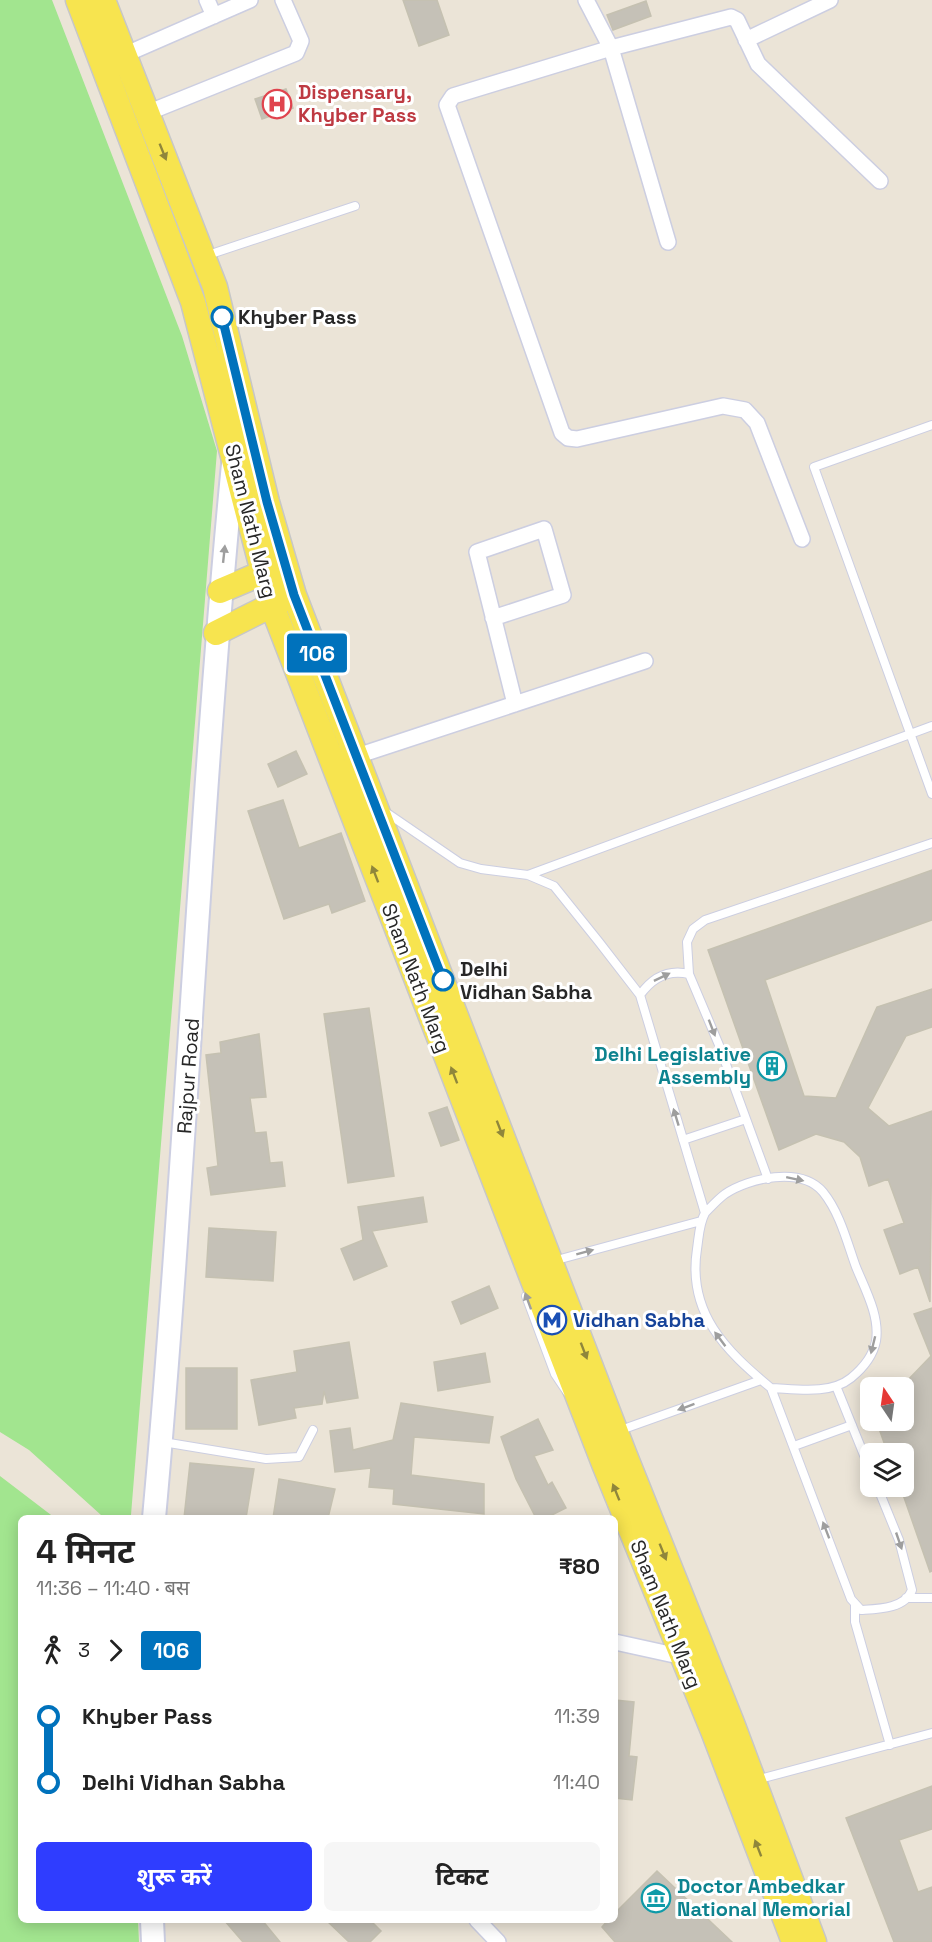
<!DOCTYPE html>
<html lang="hi">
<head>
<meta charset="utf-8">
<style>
  body { margin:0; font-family:"Space Grotesk","Noto Sans Devanagari",sans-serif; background:#f6f6f6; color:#222; height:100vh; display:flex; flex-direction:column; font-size:22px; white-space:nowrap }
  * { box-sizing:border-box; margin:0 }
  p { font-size:20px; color:#767676 }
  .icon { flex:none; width:33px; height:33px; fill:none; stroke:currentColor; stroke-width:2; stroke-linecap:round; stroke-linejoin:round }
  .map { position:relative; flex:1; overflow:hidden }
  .details { position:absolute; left:18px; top:1515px; width:600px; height:408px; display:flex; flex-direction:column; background:#fff; border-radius:9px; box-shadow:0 3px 15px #0003 }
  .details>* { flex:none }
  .badge { padding:0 12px; border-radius:4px; font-size:21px; line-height:39px }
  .needle { width:39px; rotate:347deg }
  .controls { position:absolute; left:860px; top:1377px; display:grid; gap:12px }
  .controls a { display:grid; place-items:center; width:54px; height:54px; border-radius:9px; background:#fff; box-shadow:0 3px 15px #0003; font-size:30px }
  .map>.badge { position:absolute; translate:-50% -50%; box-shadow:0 0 0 3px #fff }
  .legs { display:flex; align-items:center; gap:9px; height:66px; padding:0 18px; font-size:20px }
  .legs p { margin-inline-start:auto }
  .headline { display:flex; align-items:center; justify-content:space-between; height:102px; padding:0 18px }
  h1 { font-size:33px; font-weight:700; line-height:45px }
  .action { display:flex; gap:12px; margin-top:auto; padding:12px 18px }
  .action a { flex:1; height:69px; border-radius:9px; background:#2f3dff; color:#fff; font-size:24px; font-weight:700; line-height:69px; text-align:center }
  .action a+a { background:#f6f6f6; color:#222 }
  ul { padding:0 18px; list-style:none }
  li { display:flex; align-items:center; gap:21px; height:66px; font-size:22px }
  li i { display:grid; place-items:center; width:9px; height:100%; margin:0 8px; background:currentColor }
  li i::after { content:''; width:15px; height:15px; margin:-8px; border:4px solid; border-radius:50%; background:#fff }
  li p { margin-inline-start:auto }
  li:first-child i { background:linear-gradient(#0000 50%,currentColor 0) }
  li:last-child i { background:linear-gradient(currentColor 50%,#0000 0) }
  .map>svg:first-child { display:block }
  .green { fill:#a2e58f }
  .building { fill:#c5c1b7; stroke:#c5c1b1; stroke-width:1.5 }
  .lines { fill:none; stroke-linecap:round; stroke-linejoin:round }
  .lane-casing { stroke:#cccee1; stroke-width:10 }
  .street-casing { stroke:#cccee1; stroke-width:18 }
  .secondary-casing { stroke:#cccee1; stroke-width:26 }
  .primary-casing { stroke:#c7c7c7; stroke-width:27 }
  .lane { stroke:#fff; stroke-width:8 }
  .street { stroke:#fff; stroke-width:15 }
  .secondary { stroke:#fff; stroke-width:22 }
  .primary { stroke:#f7e44f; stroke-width:24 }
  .oneway { fill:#8f863b }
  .oneway2 { fill:#9e9e9e }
  .line-1-casing { stroke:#fff; stroke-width:14 }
  .line-1 { stroke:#0072bc; stroke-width:9 }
  .stop-1-dot { fill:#fff; stroke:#0072bc; stroke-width:3 }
  .labels { text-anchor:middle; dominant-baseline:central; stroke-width:6; stroke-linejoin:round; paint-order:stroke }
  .health-label { font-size:20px; font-weight:bold; fill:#be3a42; stroke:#fff; text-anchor:start }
  .stop-label { font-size:20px; font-weight:bold; fill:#272727; stroke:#fff; text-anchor:start }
  .street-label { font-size:20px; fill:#272727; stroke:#fff }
  .culture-label { font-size:20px; font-weight:bold; fill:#0d838f; stroke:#fff; text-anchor:end }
  .transit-label { font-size:20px; font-weight:bold; fill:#164399; stroke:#fff; text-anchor:start }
</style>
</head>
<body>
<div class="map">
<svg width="932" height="1942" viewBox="0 0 932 1942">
  <rect width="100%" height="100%" fill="#ebe4d7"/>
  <path class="green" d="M0 0H52L182 336 217 451 131 1515H101L29 1450 0 1432Z
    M0 1476 55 1518H21V1920H138L139 1942H0Z"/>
  <path class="building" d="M403 0H437L449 35 419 46Z
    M646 1 651 16 613 30 607 15Z
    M286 89 293 108 262 119 255 99Z
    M296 751 307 774 278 787 268 764Z
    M283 800 299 848 341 833 365 901 332 913 329 904 284 919 248 811Z
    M932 870V920L765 980 804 1096 836 1098 877 1007 932 989V1027L906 1036 868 1108 889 1126 932 1111 930 1302 918 1267 900 1274 884 1230 904 1223 888 1179 869 1186 860 1157 844 1142 816 1134 779 1150 708 950Z
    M369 1008 394 1176 348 1183 324 1014Z
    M259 1034 266 1097 250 1098 255 1133 266 1132 270 1163 282 1162 285 1186 211 1195 207 1168 218 1166 206 1055 221 1053 220 1042Z
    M447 1107 459 1140 441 1146 429 1113Z
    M423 1197 427 1222 372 1231 387 1266 354 1280 341 1249 363 1240 358 1207Z
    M209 1228 276 1232 273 1281 206 1277Z
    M489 1286 498 1308 461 1324 452 1302Z
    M932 1308V1571L930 1572 900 1486H903V1454H888L876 1420H903V1385L931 1356 914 1314Z
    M349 1342 358 1398 327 1403 324 1391 322 1404 294 1408 296 1418 259 1425 251 1380 297 1372 294 1351Z
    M485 1353 490 1382 438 1391 434 1362Z
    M186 1368H237V1429H186Z
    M401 1403 493 1417 489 1443 414 1437 411 1475 484 1484V1514L393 1504 394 1489 369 1487 371 1468 335 1472 330 1431 350 1428 353 1450 393 1440Z
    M538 1419 553 1450 534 1456 548 1485 552 1482 566 1508 546 1518H536L516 1479 501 1437Z
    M190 1463 254 1469 246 1518H184Z
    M279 1479 335 1489 328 1518H273Z
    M615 1700 634 1702 629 1756 637 1757 632 1800 615 1798Z
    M932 1786V1829L899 1840 918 1892 932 1887V1942H894L846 1818Z
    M657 1871 732 1942H615L602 1927 608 1920H615V1913Z
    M224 1920H262L280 1942H243Z
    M326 1920H370L381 1931 370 1942H349Z"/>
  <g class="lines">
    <g class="lane-casing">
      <path id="lane" d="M205 256 355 206
        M932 425 814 467 932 794
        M384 811 460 863 481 869 528 875 554 886 599 942 640 995 705 1213C699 1224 699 1236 697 1249 687 1313 726 1351 771 1388 796 1389 830 1395 851 1378 862 1369 873 1356 876 1341 880 1316 865 1289 856 1267 847 1242 840 1213 823 1192 801 1166 749 1178 725 1194 718 1199 711 1207 705 1213
        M528 875 932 726
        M640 995C652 978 668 969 689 974
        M683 1140 746 1119
        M768 1179 719 1045 689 974 687 942 693 929 705 920 932 843
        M553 1261 701 1221
        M526 1296 555 1374 567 1392
        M836 1386 870 1470
        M771 1388 851 1599 861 1610C877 1609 905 1609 912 1590L899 1540 877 1486
        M618 1431 761 1380
        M163 1442 266 1459 299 1457 313 1430
        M794 1446 852 1425
        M906 1598H932
        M855 1605V1622L890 1745
        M756 1780 932 1733"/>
    </g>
    <g class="street-casing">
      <path id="street" d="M207 0 214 16
        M586 0 611 48 668 242
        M746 40 830 0
        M124 55 250 0
        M147 113 296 53 301 41 283 0
        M802 539 757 423 745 410 723 406 577 439 568 438 562 433 447 105 453 96 611 48 731 17 737 20 758 64 880 181
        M493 618 563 595 544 529 477 552 515 704
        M357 756 645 661
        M615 1642 688 1658
        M477 1920 498 1942"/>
    </g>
    <g class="secondary-casing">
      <path id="secondary" d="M154 1518C186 1167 199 814 233 464
        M152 1920 153 1942"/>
    </g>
    <g class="primary-casing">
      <path id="primary" d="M78 0 193 302 271 603 604 1464 713 1731 794 1942
        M103 0 215 287 267 502 294 595 624 1453 732 1723 814 1942
        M220 591 279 566
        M216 633 286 598"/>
    </g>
    <use href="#lane" class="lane"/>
    <use href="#street" class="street"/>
    <use href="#secondary" class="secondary"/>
    <use href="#primary" class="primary"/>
  </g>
  <defs><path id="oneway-solid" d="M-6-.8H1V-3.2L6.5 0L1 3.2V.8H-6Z" transform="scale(1.5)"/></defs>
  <g class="oneway">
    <use href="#oneway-solid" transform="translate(163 152) rotate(68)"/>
    <use href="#oneway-solid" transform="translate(375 874) rotate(-111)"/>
    <use href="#oneway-solid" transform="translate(454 1075) rotate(-111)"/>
    <use href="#oneway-solid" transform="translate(500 1129) rotate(69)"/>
    <use href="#oneway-solid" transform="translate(584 1351) rotate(69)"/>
    <use href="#oneway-solid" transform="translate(616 1492) rotate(-112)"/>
    <use href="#oneway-solid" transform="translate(663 1552) rotate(68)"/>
    <use href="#oneway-solid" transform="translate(758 1848) rotate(-111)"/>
  </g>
  <g class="oneway2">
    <use href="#oneway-solid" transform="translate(224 554) rotate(-84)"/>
    <use href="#oneway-solid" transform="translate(662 977) rotate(-26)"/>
    <use href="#oneway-solid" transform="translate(712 1028) rotate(69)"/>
    <use href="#oneway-solid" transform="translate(676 1117) rotate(-107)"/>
    <use href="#oneway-solid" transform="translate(795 1179) rotate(12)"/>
    <use href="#oneway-solid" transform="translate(585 1252) rotate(-15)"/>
    <use href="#oneway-solid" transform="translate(528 1301) rotate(-110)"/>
    <use href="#oneway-solid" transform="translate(720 1339) rotate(-127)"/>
    <use href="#oneway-solid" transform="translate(873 1345) rotate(104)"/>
    <use href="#oneway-solid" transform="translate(686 1407) rotate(160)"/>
    <use href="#oneway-solid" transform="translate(826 1530) rotate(-111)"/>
    <use href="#oneway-solid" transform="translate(899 1541) rotate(71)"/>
  </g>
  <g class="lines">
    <g class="line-1-casing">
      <path id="line-1" d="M222 317 267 502 294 595 443 980"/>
    </g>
    <use href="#line-1" class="line-1"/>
  </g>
  <defs>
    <g id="hospital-ring" transform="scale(1.5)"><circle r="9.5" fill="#fff" stroke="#e0444e" stroke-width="1.5"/><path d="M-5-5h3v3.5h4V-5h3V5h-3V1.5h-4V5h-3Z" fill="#e0444e"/></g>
    <g id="building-ring" transform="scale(1.5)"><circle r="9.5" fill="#fff" stroke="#0f9aa8" stroke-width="1.5"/><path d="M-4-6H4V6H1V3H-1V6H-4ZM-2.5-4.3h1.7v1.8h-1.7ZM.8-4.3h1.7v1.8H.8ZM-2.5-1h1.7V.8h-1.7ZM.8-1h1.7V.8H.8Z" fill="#0f9aa8"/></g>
    <g id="metro-ring" transform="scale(1.5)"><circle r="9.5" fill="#fff" stroke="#1a4fb4" stroke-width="1.5"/><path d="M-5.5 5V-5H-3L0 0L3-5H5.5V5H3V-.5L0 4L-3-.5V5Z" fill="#1a4fb4"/></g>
    <g id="museum-ring" transform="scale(1.5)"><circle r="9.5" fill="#fff" stroke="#0f9aa8" stroke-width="1.5"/><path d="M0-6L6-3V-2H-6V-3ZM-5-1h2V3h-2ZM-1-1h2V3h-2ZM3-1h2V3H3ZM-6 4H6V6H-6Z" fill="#0f9aa8"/></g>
  </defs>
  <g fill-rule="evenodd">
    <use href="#hospital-ring" x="277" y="104"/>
    <use href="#building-ring" x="772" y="1066"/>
    <use href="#metro-ring" x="552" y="1320"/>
    <use href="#museum-ring" x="656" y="1898"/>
  </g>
  <g class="stop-1-dot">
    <circle cx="222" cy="317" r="10"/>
    <circle cx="443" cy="980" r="10"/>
  </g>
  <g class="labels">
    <g class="health-label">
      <text x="298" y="92">Dispensary,<tspan x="298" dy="23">Khyber Pass</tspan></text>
    </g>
    <g class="stop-label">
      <text x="238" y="317">Khyber Pass</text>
      <text x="460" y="969">Delhi<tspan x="460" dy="23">Vidhan Sabha</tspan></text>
    </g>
    <g class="street-label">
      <text transform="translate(251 521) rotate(76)">Sham Nath Marg</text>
      <text transform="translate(416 978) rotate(69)">Sham Nath Marg</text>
      <text transform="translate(188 1076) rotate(-86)">Rajpur Road</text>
      <text transform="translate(666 1614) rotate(68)">Sham Nath Marg</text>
    </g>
    <g class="culture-label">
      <text x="751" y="1054">Delhi Legislative<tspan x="751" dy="23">Assembly</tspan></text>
      <text x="677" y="1886" text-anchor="start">Doctor Ambedkar<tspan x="677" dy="23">National Memorial</tspan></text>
    </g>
    <g class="transit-label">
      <text x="573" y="1320">Vidhan Sabha</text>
    </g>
  </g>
</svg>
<div class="controls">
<a><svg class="needle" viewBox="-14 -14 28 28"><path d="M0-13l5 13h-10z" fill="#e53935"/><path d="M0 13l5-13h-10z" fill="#767676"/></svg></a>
<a><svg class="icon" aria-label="layers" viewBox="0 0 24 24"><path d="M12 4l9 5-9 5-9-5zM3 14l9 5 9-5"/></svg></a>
</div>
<b class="badge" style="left:317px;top:653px;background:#0072bc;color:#fff">106</b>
<section class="details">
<div class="headline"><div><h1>4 मिनट</h1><p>11:36 – 11:40 · बस</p></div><b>₹80</b></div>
<div class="legs"><svg class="icon" aria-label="walk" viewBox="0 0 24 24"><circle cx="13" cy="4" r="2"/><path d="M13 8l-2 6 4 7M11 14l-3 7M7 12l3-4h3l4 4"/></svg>3<svg class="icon" aria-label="forward" viewBox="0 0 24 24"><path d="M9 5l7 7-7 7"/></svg><b class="badge" style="background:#0072bc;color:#fff">106</b></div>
<ul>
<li><i style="color:#0072bc"></i><b>Khyber Pass</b><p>11:39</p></li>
<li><i style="color:#0072bc"></i><b>Delhi Vidhan Sabha</b><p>11:40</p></li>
</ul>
<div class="action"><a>शुरू करें</a><a>टिकट</a></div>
</section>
</div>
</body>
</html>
